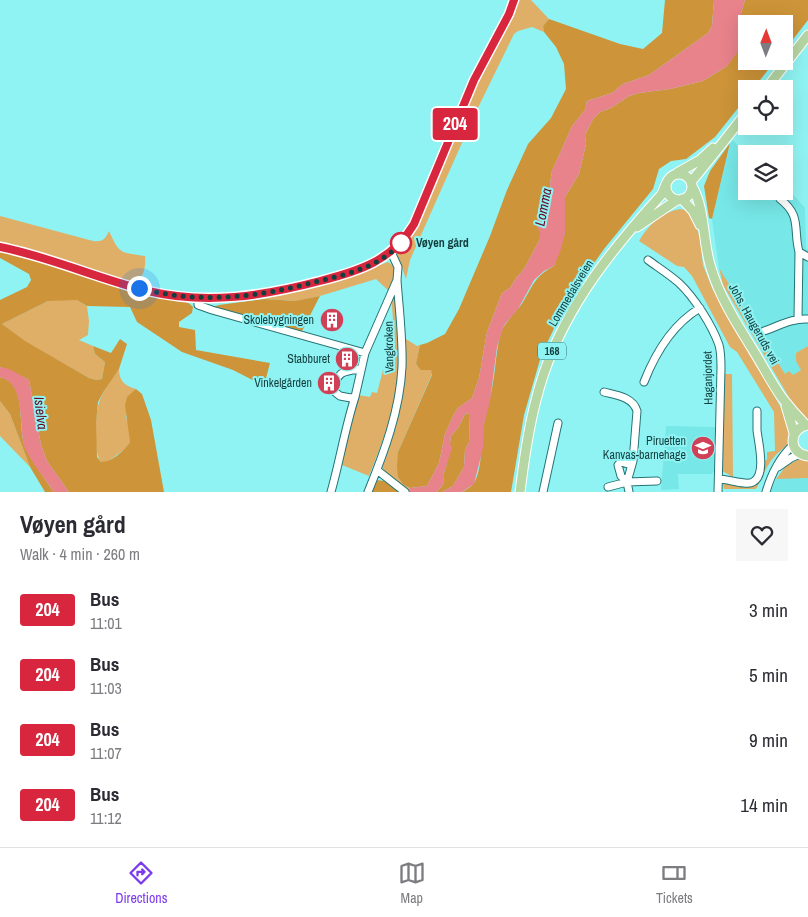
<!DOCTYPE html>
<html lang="en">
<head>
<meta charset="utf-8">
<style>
  body { margin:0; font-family:"Archivo Narrow",sans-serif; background:#f7f7f7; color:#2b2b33; height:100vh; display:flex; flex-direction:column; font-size:19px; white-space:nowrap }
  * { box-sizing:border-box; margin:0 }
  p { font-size:16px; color:#7c7c81 }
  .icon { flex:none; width:28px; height:28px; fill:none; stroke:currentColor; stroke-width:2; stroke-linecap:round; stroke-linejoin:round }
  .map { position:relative; height:492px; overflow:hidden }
  .drawer { display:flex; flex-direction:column; background:#fff; flex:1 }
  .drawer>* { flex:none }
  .badge { padding:0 10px; border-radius:4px; font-size:18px; line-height:32px }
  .needle { width:32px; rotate:1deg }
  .fabs { position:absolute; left:738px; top:15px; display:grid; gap:10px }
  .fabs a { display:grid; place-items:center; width:55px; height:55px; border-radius:0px; background:#fff; box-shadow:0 5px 20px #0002; font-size:25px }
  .you { position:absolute; width:25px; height:25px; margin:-12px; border:4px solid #fff; border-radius:50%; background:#1a73e8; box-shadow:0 0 0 8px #1a73e833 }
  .map>.badge { position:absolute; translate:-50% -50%; box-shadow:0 0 0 2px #fff }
  .round { display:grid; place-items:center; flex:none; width:52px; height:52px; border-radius:0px; background:#f7f7f7 }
  .head { display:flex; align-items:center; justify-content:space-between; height:85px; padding:0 20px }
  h1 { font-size:24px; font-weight:800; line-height:38px }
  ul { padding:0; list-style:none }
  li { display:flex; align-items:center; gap:15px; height:65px; padding:0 20px }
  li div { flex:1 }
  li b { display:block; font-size:19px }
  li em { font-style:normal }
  li .badge { min-width:55px; font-weight:700; text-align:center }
  .tabs { display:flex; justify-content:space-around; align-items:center; height:70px; border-top:1px solid #e1e1e2; background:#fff; font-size:14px; color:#7c7c81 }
  .tabs a { display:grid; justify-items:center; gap:2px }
  .tabs .on { color:#7c3aed }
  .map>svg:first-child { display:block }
  .built { fill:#77e7e7 }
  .green { fill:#dfae67 }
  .forest { fill:#cd9439 }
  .water { fill:#e8828b }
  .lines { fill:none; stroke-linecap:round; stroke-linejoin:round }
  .minor-casing { stroke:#257475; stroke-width:9 }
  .major-casing { stroke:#fff; stroke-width:11 }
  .minor { stroke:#fff; stroke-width:7 }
  .major { stroke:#b6d7a4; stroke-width:9 }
  .line-casing { stroke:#fff; stroke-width:11 }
  .line { stroke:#d7263d; stroke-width:8 }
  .walk { stroke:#133e3e; stroke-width:5; stroke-dasharray:0 9 }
  .stop-dot { fill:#fff; stroke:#d7263d; stroke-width:2.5 }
  .labels { text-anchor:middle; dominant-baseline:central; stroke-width:4; stroke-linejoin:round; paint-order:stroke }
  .shield { fill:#90f3f3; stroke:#387474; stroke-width:1 }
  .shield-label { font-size:11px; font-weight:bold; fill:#133e3e }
  .stop-label { font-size:12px; font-weight:bold; fill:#133e3e; stroke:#90f3f3; text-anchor:start }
  .street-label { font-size:12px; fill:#133e3e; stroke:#90f3f3 }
  .poi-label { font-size:12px; fill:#133e3e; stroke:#90f3f3; text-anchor:end }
  .water-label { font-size:14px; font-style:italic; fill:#670920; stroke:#90f3f3 }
</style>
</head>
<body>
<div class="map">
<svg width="808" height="492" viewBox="0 0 808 492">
  <rect width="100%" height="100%" fill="#90f3f3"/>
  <path class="built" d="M733 140 743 152 761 154H746V191H784V184L805 208 806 249H808V346L796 353 802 369 793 375 785 374 719 268 712 219 730 144Z
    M666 426 715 427 714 471 712 474H678L679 489 661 490Z
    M788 477 808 478V492H771L776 479Z"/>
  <path class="green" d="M517 0H531L549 19 543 26 544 32 532 27 518 31 514 34 473 118 410 260 406 279 397 254 419 220 453 137 487 62 504 32Z
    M680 209 685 210 691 215 695 222 700 238 703 265 712 288 787 418C794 453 784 441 769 464 764 472 761 481 756 489H724L723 485 725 482 751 487C759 482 763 469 765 460H767V452L775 451 774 412 737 352 730 347 692 276 684 267 677 266 639 241C648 225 662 212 680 209Z
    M0 216 93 241C102 242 105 240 109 231 120 255 120 252 145 256 146 267 144 277 135 283L41 253 0 245Z
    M388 262 394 266C397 305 404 362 395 400 389 425 379 451 369 476L342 465 349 429 358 395 370 397 372 392 377 393 383 370 389 371 395 345 391 293 376 279 320 296 296 301 264 299 275 295 345 278Z
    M719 268 785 374 789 371 793 375 801 370 796 361V353L808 346V421L797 411 723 285Z
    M64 299 77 300 87 306 89 321 88 335 79 340 93 346 95 354 105 362 102 379 96 380 89 378 24 341 2 324 48 301Z
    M406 339 417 346 420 345 416 365 431 370 432 374 398 452 404 485 410 488 408 491 387 475 382 467C388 455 390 443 393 429 401 399 406 371 406 339Z
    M119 369C119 381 125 386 136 389L131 395 126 417 129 426 130 442 125 449 107 462H101C93 453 95 411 100 400 104 389 112 379 119 369Z
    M723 374H732L733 477 722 471Z
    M0 401 10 414 30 467 0 436Z
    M801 458 808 459V478L776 479 786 466Z"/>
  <path class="forest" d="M665 0H714L712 26 708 33 649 75 623 84 612 93 587 101 585 110 572 126 552 171 550 184 551 194 545 209 542 211 540 239 524 269 516 278 510 288 502 293 487 332 479 378 472 398 458 408 454 414 445 434 439 463 427 486 410 488 404 485 398 477 397 467 398 452 432 375 431 370H421L416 364 420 345 427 343 445 334 459 309 490 236 507 190 528 144 551 118 566 89 564 64 556 47 544 32 543 26 549 19 620 44 643 49 662 33Z
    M745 0H808V20L784 51V24H746V61H775L753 89H746V98L715 137 686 159 671 161 659 169 653 189 604 249 566 303 541 356 524 415 511 492H462C466 490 472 486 474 483 482 470 481 445 483 430 485 414 491 398 493 382 496 366 496 349 501 333 505 321 516 313 523 302 534 284 534 277 554 266L565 233V197L579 174 586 144 585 135 593 119 600 112 611 108 629 96 639 93 670 89 703 81 727 66 743 42 741 13Z
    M730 143 712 219 709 218 704 186 710 171Z
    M0 251C52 262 102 280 153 296 165 300 185 297 193 307L192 313 179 322V327L195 330 196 350 270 363 264 386 233 370 182 352 137 322 130 307 87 306 77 300 48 301 2 324 25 341 89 378 96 380 102 379 105 362 95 354 93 346 111 353 120 339 127 344 119 369 104 391 98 402 96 423 97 457 101 462C112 462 124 451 130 442L125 405 127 397 136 389 142 394 151 420 164 492H69L47 461 41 445 29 380 9 370 0 367V300L27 287 31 280 29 274 0 258Z
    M320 296 301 333 212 307 219 305 264 299 295 301Z
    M0 377C28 383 17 427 25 446 32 463 44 477 54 492H45L30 467 10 414 0 401Z
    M470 413 469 442 465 450 464 467 453 486 442 492H437L444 483 443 476 447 463 451 436 458 428 465 414Z
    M377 480 384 481 401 492H371Z"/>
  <path class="water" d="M714 0H745L741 13 743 42 737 53 727 66 703 81 670 89 639 93 629 96 611 108 600 112 593 119 585 135 586 144 579 174 565 197V233L561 249 554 266 544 271 534 280 518 309 505 324 502 331 497 347 490 401 484 424 483 448 474 484 462 492H442L453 486 464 467 465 450 469 442 470 413 465 414 458 428 451 436 450 443 452 448 443 476 444 483 437 492H407L410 488 427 486 439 463 445 434 454 414 458 408 472 398 479 378 487 332 502 293 510 288 516 278 524 269 540 239V232L537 226 538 217 545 209 551 194 550 184 552 171 572 126 585 110 587 101 612 93 623 84 649 75 708 33 712 26Z
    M0 367 9 369 29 380 41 445 47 461 69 492H54C45 478 33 465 26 450 17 430 28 384 0 377Z"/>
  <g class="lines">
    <g class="minor-casing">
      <path id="minor" d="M780 199C802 216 793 229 799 252L808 257
        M0 247C51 257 99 280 150 291 207 305 263 296 319 281 359 271 392 261 414 224L474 80 509 14 514 0
        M648 260C659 268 670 275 679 283 694 297 712 325 719 345 721 352 721 360 721 368L718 492
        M198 298V305L212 310 365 353 397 280
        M798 319 799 252
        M764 331C779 326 792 318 808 319
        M361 369C344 371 335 371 335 392L340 396 351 398 355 397 365 353
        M644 382C655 354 673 324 700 308
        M604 392C616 395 633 397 637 411L633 461 627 482 629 492
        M778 467 791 458 800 454
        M377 470 405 492
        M719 479C728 479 747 486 753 482 767 475 758 441 757 430 757 424 757 417 757 411
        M627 482 621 476 618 465 621 462 631 465
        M608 487 627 482 657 481
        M331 492C340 460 345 428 355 397
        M368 492C384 453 400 410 402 367 403 339 399 308 397 280L398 267 391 252
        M543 492 558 423
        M766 492C771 475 780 457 793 445"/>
    </g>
    <g class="major-casing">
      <path id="major" d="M766 89 808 35
        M677 173 700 160 713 148
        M666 187a13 13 0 1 1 26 0a13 13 0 1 1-26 0Z
        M691 182C710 159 728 136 746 113
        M692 186C706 211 702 241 711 268 720 298 737 324 753 350 763 366 772 384 783 399 790 408 798 417 806 425
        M682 199 693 211 700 225
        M637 227 677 200
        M786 406 794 433
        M808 425C788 428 788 454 808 456
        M520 492C525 452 531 411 544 373 568 303 613 248 662 194L666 184"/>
    </g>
    <use href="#minor" class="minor"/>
    <use href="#major" class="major"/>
  </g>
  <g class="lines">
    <g class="line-casing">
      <path id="line" d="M0 247C51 257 98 279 148 291 207 305 263 296 320 281 359 271 392 261 414 224L474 80 509 14 514 0"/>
    </g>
    <use href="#line" class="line"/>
    <path class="walk" d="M139 288C200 305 259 297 319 281 349 274 380 266 401 243"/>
  </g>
  <defs>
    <g id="building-disc" transform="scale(1.25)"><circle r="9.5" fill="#d04057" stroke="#90f3f3"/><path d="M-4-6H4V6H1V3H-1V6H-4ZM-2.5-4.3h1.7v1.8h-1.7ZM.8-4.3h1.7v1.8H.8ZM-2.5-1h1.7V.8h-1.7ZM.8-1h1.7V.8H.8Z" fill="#fff"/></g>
    <g id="school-disc" transform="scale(1.25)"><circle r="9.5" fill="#d04057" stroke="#90f3f3"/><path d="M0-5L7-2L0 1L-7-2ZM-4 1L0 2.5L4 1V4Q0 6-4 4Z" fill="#fff"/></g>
  </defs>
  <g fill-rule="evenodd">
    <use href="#building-disc" x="332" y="320"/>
    <use href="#building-disc" x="347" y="359"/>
    <use href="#building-disc" x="329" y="383"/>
    <use href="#school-disc" x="703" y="448"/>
  </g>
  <circle class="stop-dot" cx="401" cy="243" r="10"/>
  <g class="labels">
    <rect class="shield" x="538" y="342.5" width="28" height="17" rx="4"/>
    <g class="shield-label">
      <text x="552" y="351">168</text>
    </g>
    <g class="stop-label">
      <text x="416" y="243">Vøyen gård</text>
    </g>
    <g class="street-label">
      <text transform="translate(571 293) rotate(-59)">Lommedalsveien</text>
      <text transform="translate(754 324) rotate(61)">Johs. Haugeruds vei</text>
      <text transform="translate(389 347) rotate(-91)">Vangkroken</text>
      <text transform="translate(708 378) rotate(-91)">Haganjordet</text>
    </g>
    <g class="poi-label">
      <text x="314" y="320">Skolebygningen</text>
      <text x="330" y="359">Stabburet</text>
      <text x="312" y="383">Vinkelgården</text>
      <text x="686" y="441">Piruetten<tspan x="686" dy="14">Kanvas-barnehage</tspan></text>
    </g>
    <g class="water-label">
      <text transform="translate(543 207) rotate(-79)">Lomma</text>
      <text transform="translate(41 413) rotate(83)">Isielva</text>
    </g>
  </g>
</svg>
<div class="fabs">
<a><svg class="needle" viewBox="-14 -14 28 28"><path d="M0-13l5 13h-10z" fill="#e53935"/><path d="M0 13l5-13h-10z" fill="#7c7c81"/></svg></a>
<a><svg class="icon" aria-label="locate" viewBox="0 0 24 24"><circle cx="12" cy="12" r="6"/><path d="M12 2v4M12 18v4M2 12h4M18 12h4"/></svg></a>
<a><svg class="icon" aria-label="layers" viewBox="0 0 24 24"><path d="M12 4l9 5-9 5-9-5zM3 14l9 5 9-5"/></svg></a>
</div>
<div class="you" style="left:139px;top:288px"></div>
<b class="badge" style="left:455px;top:124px;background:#d7263d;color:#fff">204</b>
</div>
<section class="drawer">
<div class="head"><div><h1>Vøyen gård</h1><p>Walk · 4 min · 260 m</p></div><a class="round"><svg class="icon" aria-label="heart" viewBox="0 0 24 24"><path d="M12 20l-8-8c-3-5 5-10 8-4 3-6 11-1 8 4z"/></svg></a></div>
<ul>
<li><span class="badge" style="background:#d7263d;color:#fff">204</span><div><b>Bus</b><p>11:01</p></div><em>3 min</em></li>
<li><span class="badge" style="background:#d7263d;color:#fff">204</span><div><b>Bus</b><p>11:03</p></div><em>5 min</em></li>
<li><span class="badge" style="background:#d7263d;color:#fff">204</span><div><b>Bus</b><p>11:07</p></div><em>9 min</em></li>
<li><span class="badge" style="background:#d7263d;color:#fff">204</span><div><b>Bus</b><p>11:12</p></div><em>14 min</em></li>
</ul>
</section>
<nav class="tabs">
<a class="on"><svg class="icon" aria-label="directions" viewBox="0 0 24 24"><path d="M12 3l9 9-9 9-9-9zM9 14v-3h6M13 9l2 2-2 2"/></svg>Directions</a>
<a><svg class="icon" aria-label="map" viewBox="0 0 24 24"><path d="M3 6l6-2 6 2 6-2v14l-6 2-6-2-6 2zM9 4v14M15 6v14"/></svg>Map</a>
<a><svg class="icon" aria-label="tickets" viewBox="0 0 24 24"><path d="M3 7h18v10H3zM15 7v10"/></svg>Tickets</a>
</nav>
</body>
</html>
